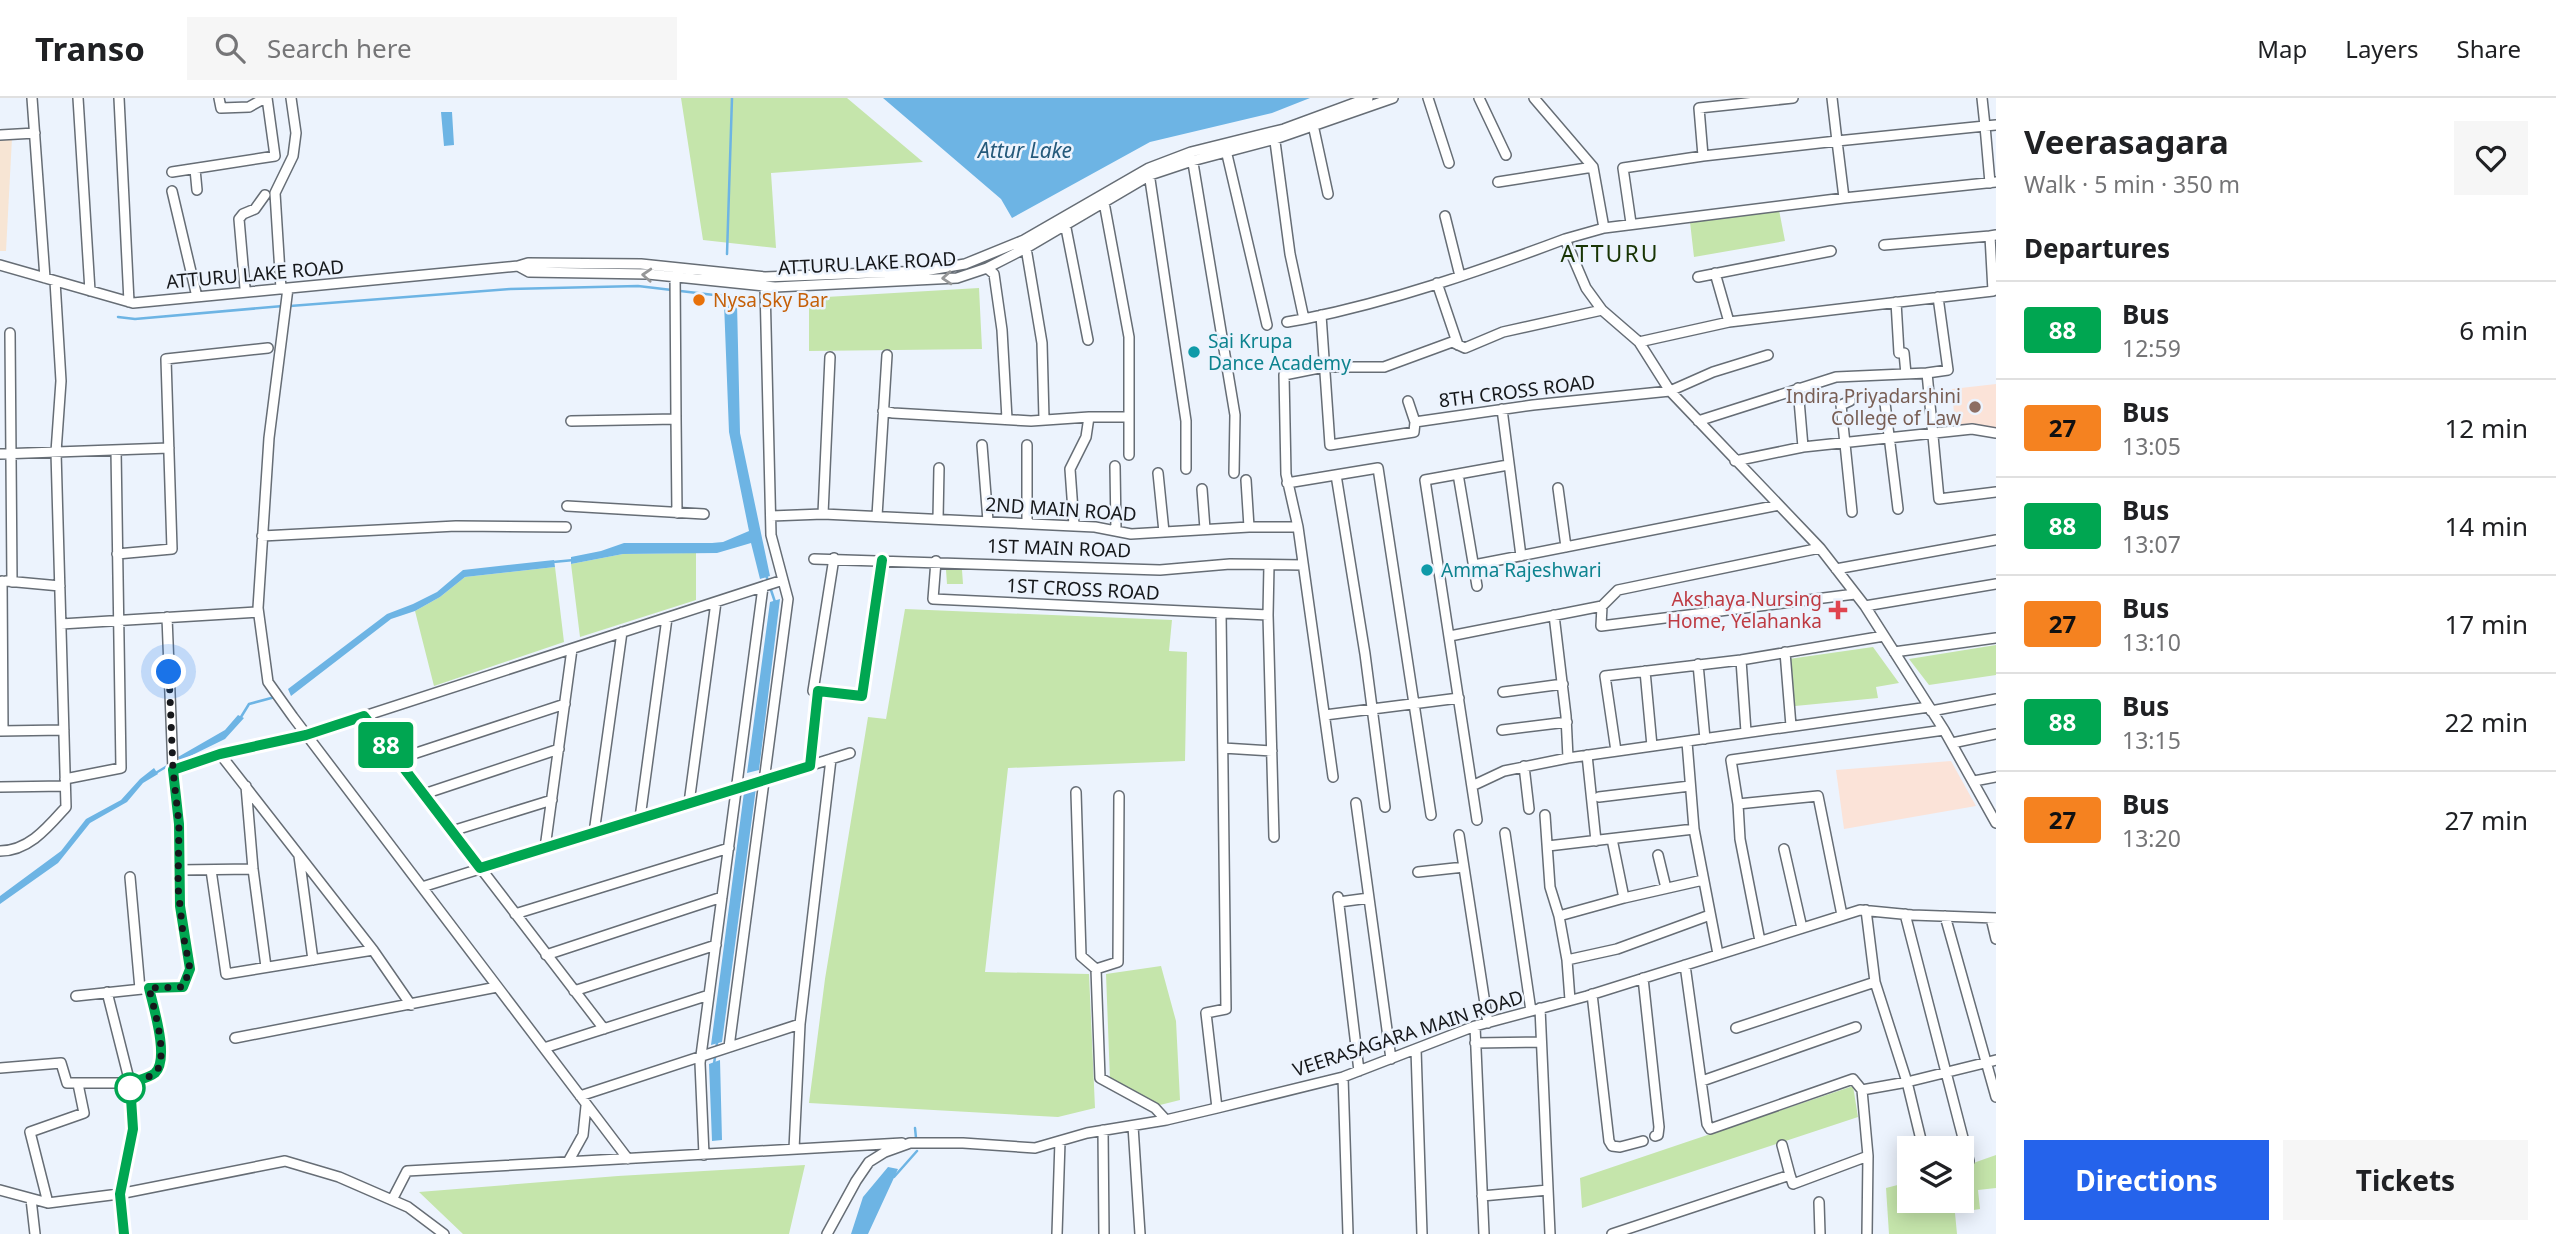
<!DOCTYPE html>
<html lang="en">
<head>
<meta charset="utf-8">
<style>
  body { margin:0; font-family:"Noto Sans",sans-serif; background:#f6f6f6; color:#202124; height:100vh; display:flex; flex-direction:column; font-size:26px; white-space:nowrap }
  * { box-sizing:border-box; margin:0 }
  p { font-size:23px; color:#757577 }
  .icon { flex:none; width:38px; height:38px; fill:none; stroke:currentColor; stroke-width:2; stroke-linecap:round; stroke-linejoin:round }
  .map { position:relative; flex:1; overflow:hidden }
  .panel { display:flex; flex-direction:column; background:#fff; width:560px }
  .panel>* { flex:none }
  .badge { padding:0 14px; border-radius:5px; font-size:24px; line-height:46px }
  .controls { position:absolute; left:1897px; top:1038px; display:grid; gap:14px }
  .controls a { display:grid; place-items:center; width:77px; height:77px; border-radius:0px; background:#fff; box-shadow:0 4px 18px #0003; font-size:35px }
  .you { position:absolute; width:35px; height:35px; margin:-18px; border:5px solid #fff; border-radius:50%; background:#1a73e8; box-shadow:0 0 0 10px #1a73e833 }
  .map>.badge { position:absolute; translate:-50% -50%; box-shadow:0 0 0 4px #fff }
  h2 { padding:0 28px; font-size:26px; line-height:63px }
  .round { display:grid; place-items:center; flex:none; width:74px; height:74px; border-radius:0px; background:#f6f6f6 }
  .head { display:flex; align-items:center; justify-content:space-between; height:119px; padding:0 28px }
  h1 { font-size:33px; font-weight:700; line-height:52px }
  .cta { display:flex; gap:14px; margin-top:auto; padding:14px 28px }
  .cta a { flex:1; height:80px; border-radius:0px; background:#2563eb; color:#fff; font-size:28px; font-weight:700; line-height:80px; text-align:center }
  .cta a+a { background:#f6f6f6; color:#202124 }
  ul { padding:0; list-style:none }
  li { display:flex; align-items:center; gap:21px; height:98px; padding:0 28px; border-top:2px solid #e0e0e0 }
  li div { flex:1 }
  li b { display:block; font-size:26px }
  li em { font-style:normal }
  li .badge { min-width:77px; font-weight:700; text-align:center }
  header { display:flex; align-items:center; gap:42px; box-sizing:border-box; height:98px; padding:0 35px; background:#fff; border-bottom:2px solid #e0e0e0 }
  header strong { font-size:33px }
  nav { display:flex; gap:38px; margin-inline-start:auto; font-size:24px }
  .search { width:490px; height:63px; background:#f6f6f6; display:flex; align-items:center; gap:18px; box-sizing:border-box; padding:0 24px; border-radius:0px; color:#757577; font-size:26px }
  main { display:flex; flex:1; min-height:0 }
  .map>svg:first-child { display:block }
  .education { fill:#fbe3d8 }
  .medical { fill:#f7e5d4 }
  .green { fill:#c5e5ab }
  .water { fill:#6db4e4 }
  .lines { fill:none; stroke-linecap:round; stroke-linejoin:round }
  .stream { stroke:#6db4e4; stroke-width:2.5 }
  .minor-casing { stroke:#666d75; stroke-width:12 }
  .minor { stroke:#fff; stroke-width:9 }
  .oneway { stroke:#969798 }
  .line-casing { stroke:#fff; stroke-width:16 }
  .line { stroke:#00a651; stroke-width:10 }
  .walk { stroke:#16181b; stroke-width:7; stroke-dasharray:0 12.6 }
  .food-dot { fill:#e8710a; stroke:#ecf3fd; stroke-width:2.5 }
  .culture-dot { fill:#0f9aa8; stroke:#ecf3fd; stroke-width:2.5 }
  .education-dot { fill:#8d6e63; stroke:#ecf3fd; stroke-width:2.5 }
  .health-dot { fill:#e0444e; stroke:#ecf3fd; stroke-width:2.5 }
  .stop-dot { fill:#fff; stroke:#00a651; stroke-width:3.5 }
  .labels { text-anchor:middle; dominant-baseline:central; stroke-width:5; stroke-linejoin:round; paint-order:stroke }
  .street-label { font-size:19px; fill:#16181b; stroke:#ecf3fd }
  .food-label { font-size:19px; fill:#c56008; stroke:#ecf3fd; text-anchor:start }
  .culture-label { font-size:19px; fill:#0d838f; stroke:#ecf3fd; text-anchor:start }
  .education-label { font-size:19px; fill:#785e54; stroke:#ecf3fd; text-anchor:end }
  .health-label { font-size:19px; fill:#be3a42; stroke:#ecf3fd; text-anchor:end }
  .water-label { font-size:21px; font-style:italic; fill:#255a7b; stroke:#ecf3fd }
  .quarter-label { font-size:23px; letter-spacing:2px; fill:#193505; stroke:#ecf3fd }
</style>
</head>
<body>
<header>
<strong>Transo</strong>
<div class="search"><svg class="icon" aria-label="search" viewBox="0 0 24 24"><circle cx="10" cy="10" r="6"/><path d="M15 15l6 6"/></svg>Search here</div>
<nav><a>Map</a><a>Layers</a><a>Share</a></nav>
</header>
<main>
<div class="map">
<svg width="1996" height="1136" viewBox="0 0 1996 1136">
  <rect width="100%" height="100%" fill="#ecf3fd"/>
  <path class="education" d="M1996 286V333L1971 327 1955 328 1952 291Z
    M1951 663 1976 708 1844 731 1836 672Z"/>
  <path class="medical" d="M0 40H12L6 153H0Z"/>
  <path class="green" d="M681 0H847L923 64 771 75 776 150 703 142Z
    M1779 112 1785 143 1694 159 1690 124Z
    M979 190 982 251 809 253V200Z
    M696 455V502L580 539 571 466 623 456Z
    M555 469 564 544 434 588 415 513 440 499 465 479Z
    M946 472H962L963 486H947Z
    M905 511 1172 522 1169 553 1187 554 1185 663 1008 670 985 874 1089 876 1095 1010 1058 1019 809 1005 825 881 868 619 886 621Z
    M1996 547V577L1929 587 1909 561Z
    M1873 549 1899 585 1876 589 1878 600 1795 608 1789 561Z
    M1161 868 1176 923 1180 1002 1160 1007 1110 982 1106 876Z
    M1853 988 1858 1019 1582 1110 1580 1080Z
    M1996 1057V1090L1978 1092 1980 1111 1955 1115 1957 1136H1889L1886 1090 1909 1084V1102H1962V1069Z
    M805 1067 789 1136H463L419 1094 618 1078Z"/>
  <path class="water" d="M883 0H1310L1272 15 1150 44 1012 120 1001 101Z
    M441 14H452L454 47 444 48Z
    M724 205H737L740 335 770 478 760 481 751 445 717 455 623 456 571 466V459L601 453 624 445H712L723 444 749 433 729 334Z
    M554 462 555 469 465 479 440 499 415 513 391 521 291 598 288 591 387 516 413 506 437 494 463 472Z
    M780 501 759 672 747 675 770 504Z
    M238 617 244 620 225 641 180 663 178 659 225 632Z
    M154 670 158 676 143 685 127 704 90 725 58 765 0 806V798L61 753 86 721 121 702 140 681Z
    M756 690 722 944 711 947 744 694Z
    M720 962 722 1042 712 1043 709 966Z
    M888 1069 898 1071 868 1136H851L863 1099Z"/>
  <g class="lines">
    <path class="stream" d="M727 156 732 0
      M290 208 510 191 638 188 731 199V205
      M118 219 135 221 283 208
      M553 464 574 462
      M766 477 775 504
      M241 619 249 606 275 599
      M154 676 169 667
      M714 966 717 945
      M915 1030 916 1040
      M894 1079 917 1053"/>
    <g class="minor-casing">
      <path id="minor" d="M32 0 45 180
        M78 0 90 193
        M119 0 129 204
        M219 0 221 10 249 9 265 0
        M1428 0 1449 65
        M1479 0 1506 57
        M1534 0 1593 69 1604 130 1565 141 1586 190 1602 212 1639 244 1670 293 1820 450 1865 508 1944 632 1996 725
        M1832 0 1837 43 1985 28 1982 0
        M1312 22 1328 96
        M1274 36 1290 156 1304 221C1393 203 1480 173 1565 141
        M0 37 35 35
        M1225 48 1267 227
        M1703 58 1699 10 1793 0
        M1192 59 1235 317 1234 375
        M195 71 197 92
        M172 74 275 58 267 0
        M1149 75 1186 323V371
        M1498 84 1593 69
        M1990 85 1985 28 1996 27
        M172 93 197 199
        M1103 99 1129 239V357
        M1445 118 1460 178
        M1065 125 1088 242
        M1631 125 1623 70 1703 58 1837 43 1844 100
        M1604 130 1844 100 1996 84
        M1025 144 1042 245 1044 321
        M1884 147 1990 138
        M0 167 133 205 518 168 528 165 641 166 765 179 924 173 965 166 1024 142 1149 70 1191 54 1284 31 1368 0
        M518 168 529 174 648 176 775 189 957 180 987 170 1026 150 1150 77 1192 63 1275 41 1393 0
        M987 170 994 176 1002 232 1007 321
        M1715 175 1729 224
        M1698 179 1831 153
        M1437 185 1458 247
        M245 190 239 121 243 116 255 111 265 97
        M288 190 269 340 258 510 268 584 293 619 628 1061
        M281 191 275 95 293 58 296 35 291 0
        M1896 204 1899 255H1904L1906 276
        M1321 217 1330 347 1414 334 1415 324 1533 307 1670 293 1713 274 1768 257
        M1287 224 1304 221
        M10 235 12 484
        M1639 244 1729 224 1993 193 1990 138 1996 137
        M1927 275 1948 272 1938 199
        M1798 290 1803 349
        M1408 303 1415 324
        M1850 303 1841 307 1852 414
        M1885 305 1898 411
        M1502 311 1521 458
        M883 313 893 315 1031 323 1089 319H1129
        M676 321 677 415
        M571 323 676 321 675 173
        M1698 323 1836 279 1927 275 1939 401 1996 394
        M982 347 988 423
        M0 356 169 350
        M1735 363 1803 349 1972 331 1996 335
        M1115 368 1116 431
        M1158 375 1164 434
        M1458 376 1477 488
        M1336 377 1365 556 1385 709
        M1246 382 1249 429
        M1287 385 1378 370 1431 717
        M1558 390 1566 449
        M1202 391 1205 431
        M567 408 704 416
        M823 416 1095 429 1131 436 1249 429H1298
        M771 418 823 416 830 259
        M877 418 887 257
        M938 421 939 370
        M1027 425V347
        M1074 427 1070 371 1086 339 1089 319
        M262 438 456 428 566 429
        M117 456 172 451 166 261 268 250
        M834 460 813 593 862 598 882 462
        M814 461 1160 472 1230 466 1303 467
        M936 463 933 501 1268 517
        M1269 467 1268 517 1274 739
        M1474 467 1779 407
        M1836 471 1996 442
        M2 483 3 633
        M6 483 60 488
        M1602 508 1601 528 1855 496
        M1865 508 1996 486
        M1554 517 1566 618 1568 660
        M167 519 173 672
        M61 526 258 514
        M1450 538 1602 508 1618 492 1820 450
        M1785 554 1791 628
        M1894 554 1996 540
        M1741 562 1746 634
        M1698 566 1705 641
        M1645 573 1652 648
        M1503 594 1563 586
        M1931 613 1996 601
        M1325 617 1459 600
        M364 618 604 931
        M1502 632 1567 624
        M0 633 64 632
        M1687 644 1694 731 1718 856
        M1952 645 1996 636
        M1223 650 1272 653
        M1616 653 1605 578 1741 562 1884 538
        M220 656 373 852 411 907
        M1587 657 1596 743
        M398 661 565 606
        M810 668 818 593
        M1524 668 1529 711
        M1333 679 1298 429 1286 376 1284 277 1324 269H1384L1452 244 1465 250 1503 234 1602 212
        M65 681 121 670 116 352
        M1974 683 1996 679
        M246 688 253 771 266 869
        M1472 688 1504 673 1568 660 1929 609
        M0 689 65 688
        M1076 694 1081 858 1096 871
        M424 696 559 651
        M1119 698 1118 864 1096 871 1100 980 1155 1010 1166 1022
        M1599 699 1690 688
        M689 705 716 504
        M1356 705 1391 961
        M1738 706 1818 698 1842 817
        M1545 717 1550 789 1559 818
        M640 720 667 520
        M1477 722 1425 382 1508 367
        M452 733 552 702
        M594 735 622 534
        M1505 735 1531 913
        M1459 737 1488 925
        M1612 741 1624 800
        M1548 748 1694 731
        M545 750 572 551
        M1784 751 1802 830
        M0 753C29 753 48 729 66 709L56 354 61 283 55 183
        M1658 757 1666 790
        M299 758 313 862
        M178 772 253 771
        M211 772 226 876 373 852
        M1418 774 1464 769
        M130 779 140 891
        M422 789 850 655
        M1338 799 1359 973
        M1339 804 1369 800
        M1866 812 1875 884 1907 984 1923 1050
        M515 816 729 750
        M1905 816 1969 1063
        M1945 818 1996 999
        M1991 820 1996 841
        M1760 843 1740 741 1738 706 1731 662 1944 632
        M546 857 722 799
        M1567 862 1559 818 1624 800 1703 782
        M1685 867 1707 1026 1710 1031 1853 981 1862 992
        M1643 880 1659 1029 1658 1037 1655 1038
        M574 893 716 847
        M107 894 130 985C138 982 149 980 155 975 170 961 153 908 149 890
        M1592 896 1609 1043 1612 1048 1620 1049 1643 1043
        M76 898 161 889H183L190 871 180 809 179 726 173 672 220 656 306 637 783 482
        M1570 902 1567 862 1617 851 1710 817
        M1540 910 1550 1136
        M1475 928 1484 1136
        M1736 930 1875 884
        M235 940 497 889
        M1475 945 1541 944
        M729 949 788 501 771 437 765 188
        M544 950 709 897
        M1416 951 1422 1136
        M0 970 61 965 67 985H130L133 1031 119 1096 123 1136
        M1343 979 1348 1136
        M1702 983 1856 929
        M1862 992 1868 1058 1867 1136
        M1862 992 1907 984 1996 962
        M580 998 800 926
        M1217 1010 1206 915 1226 911 1221 515
        M1133 1028 1140 1136
        M1103 1032 1104 1136
        M1782 1047 1790 1077
        M794 1051 800 926 831 661
        M704 1057 700 965 763 489
        M568 1064 583 1037 586 1008
        M0 1092 48 1105 119 1096 285 1063 339 1079 408 1109 444 1136
        M1482 1098 1548 1092
        M31 1101 35 1136
        M392 1102 407 1073 902 1045
        M1819 1104 1820 1136
        M48 1105 30 1034 84 1015 78 986
        M827 1136 856 1083 869 1064 885 1054 910 1045H963L1035 1050 1087 1035 1166 1022 1217 1010 1343 979 1475 928 1587 898 1860 812 1912 817 1996 820
        M1057 1136 1060 1043
        M1612 1136 1790 1077 1793 1086 1868 1058"/>
    </g>
    <use href="#minor" class="minor"/>
  </g>
  <defs><path id="oneway-chevron" d="M-2-3.5L2.5 0L-2 3.5" fill="none" stroke-width="1.6" stroke-linecap="round" stroke-linejoin="round" transform="scale(1.75)"/></defs>
  <g class="oneway">
    <use href="#oneway-chevron" transform="translate(647 177) rotate(-177)"/>
    <use href="#oneway-chevron" transform="translate(947 180) rotate(176)"/>
  </g>
  <g class="lines">
    <g class="line-casing">
      <path id="line" d="M124 1136 120 1096 133 1031 130 985C138 982 149 980 155 975 170 961 153 908 149 890L183 889 190 871 180 808 179 726 173 672 220 656 306 637 364 618 480 770 810 668 818 593 862 598 882 462"/>
    </g>
    <use href="#line" class="line"/>
    <path class="walk" d="M130 990V985C138 982 149 980 155 975 170 961 153 908 149 890L183 889 190 871 183 836 178 789 179 726 173 672 169 574"/>
  </g>
  <circle class="food-dot" cx="699" cy="202" r="7"/>
  <g class="culture-dot">
    <circle cx="1194" cy="254" r="7"/>
    <circle cx="1427" cy="472" r="7"/>
  </g>
  <circle class="education-dot" cx="1975" cy="309" r="7"/>
  <path class="health-dot" d="M1834.5 501.5h7v7h7v7h-7v7h-7v-7h-7v-7h7z"/>
  <circle class="stop-dot" cx="130" cy="990" r="14"/>
  <g class="labels">
    <g class="street-label">
      <text transform="translate(867 165) rotate(-3)">ATTURU LAKE ROAD</text>
      <text transform="translate(255 176) rotate(-5)">ATTURU LAKE ROAD</text>
      <text transform="translate(1517 293) rotate(-7)">8TH CROSS ROAD</text>
      <text transform="translate(1061 411) rotate(4)">2ND MAIN ROAD</text>
      <text transform="translate(1059 450) rotate(2)">1ST MAIN ROAD</text>
      <text transform="translate(1083 491) rotate(3)">1ST CROSS ROAD</text>
      <text transform="translate(1408 935) rotate(-18)">VEERASAGARA MAIN ROAD</text>
    </g>
    <g class="food-label">
      <text x="713" y="202">Nysa Sky Bar</text>
    </g>
    <g class="culture-label">
      <text x="1208" y="243">Sai Krupa<tspan x="1208" dy="22">Dance Academy</tspan></text>
      <text x="1441" y="472">Amma Rajeshwari</text>
    </g>
    <g class="education-label">
      <text x="1961" y="298">Indira Priyadarshini<tspan x="1961" dy="22">College of Law</tspan></text>
    </g>
    <g class="health-label">
      <text x="1822" y="501">Akshaya Nursing<tspan x="1822" dy="22">Home, Yelahanka</tspan></text>
    </g>
    <g class="water-label">
      <text x="1025" y="52">Attur Lake</text>
    </g>
    <g class="quarter-label">
      <text x="1610" y="155">ATTURU</text>
    </g>
  </g>
</svg>
<div class="controls">
<a><svg class="icon" aria-label="layers" viewBox="0 0 24 24"><path d="M12 4l9 5-9 5-9-5zM3 14l9 5 9-5"/></svg></a>
</div>
<div class="you" style="left:169px;top:574px"></div>
<b class="badge" style="left:386px;top:647px;background:#00a651;color:#fff">88</b>
</div>
<section class="panel">
<div class="head"><div><h1>Veerasagara</h1><p>Walk · 5 min · 350 m</p></div><a class="round"><svg class="icon" aria-label="heart" viewBox="0 0 24 24"><path d="M12 20l-8-8c-3-5 5-10 8-4 3-6 11-1 8 4z"/></svg></a></div>
<h2>Departures</h2>
<ul>
<li><span class="badge" style="background:#00a651;color:#fff">88</span><div><b>Bus</b><p>12:59</p></div><em>6 min</em></li>
<li><span class="badge" style="background:#f58220;color:#111">27</span><div><b>Bus</b><p>13:05</p></div><em>12 min</em></li>
<li><span class="badge" style="background:#00a651;color:#fff">88</span><div><b>Bus</b><p>13:07</p></div><em>14 min</em></li>
<li><span class="badge" style="background:#f58220;color:#111">27</span><div><b>Bus</b><p>13:10</p></div><em>17 min</em></li>
<li><span class="badge" style="background:#00a651;color:#fff">88</span><div><b>Bus</b><p>13:15</p></div><em>22 min</em></li>
<li><span class="badge" style="background:#f58220;color:#111">27</span><div><b>Bus</b><p>13:20</p></div><em>27 min</em></li>
</ul>
<div class="cta"><a>Directions</a><a>Tickets</a></div>
</section>
</main>
</body>
</html>
